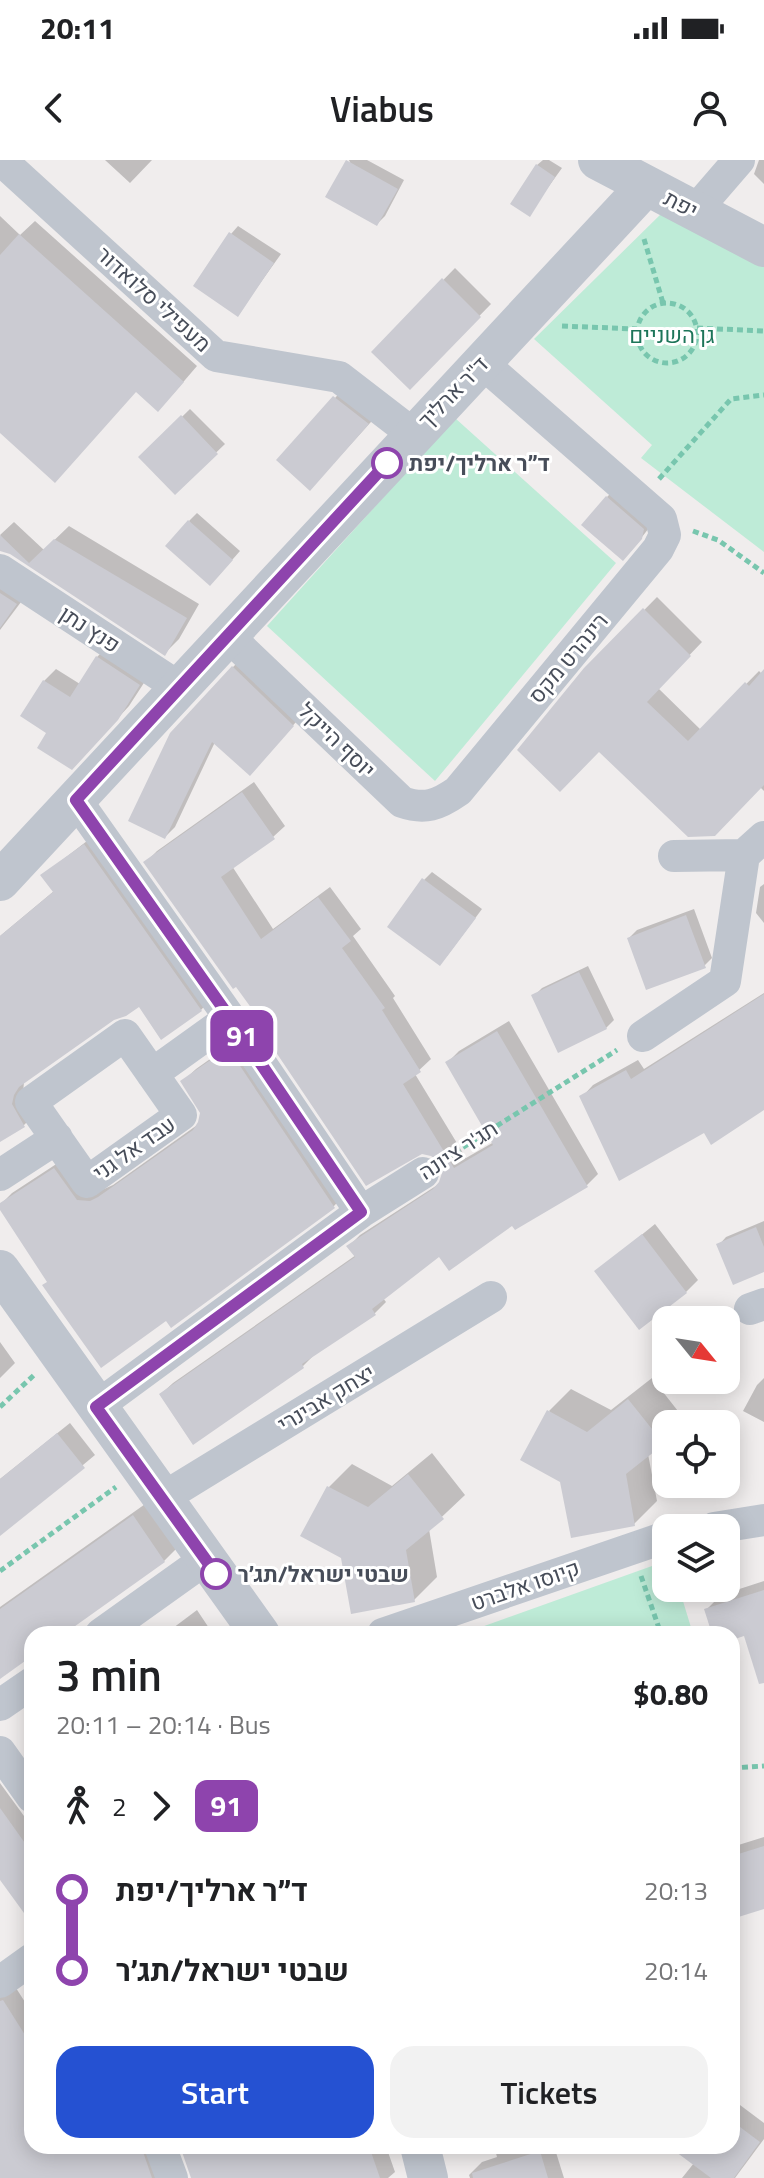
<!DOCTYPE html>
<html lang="en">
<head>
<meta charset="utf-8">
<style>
  body { margin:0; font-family:"Titillium Web",Heebo,sans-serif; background:#f2f2f2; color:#202124; height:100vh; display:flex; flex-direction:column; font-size:30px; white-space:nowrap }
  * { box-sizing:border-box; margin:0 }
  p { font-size:26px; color:#757577 }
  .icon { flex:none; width:44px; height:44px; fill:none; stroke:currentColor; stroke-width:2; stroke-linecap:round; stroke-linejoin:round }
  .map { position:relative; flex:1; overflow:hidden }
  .details { position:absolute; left:24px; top:1466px; width:716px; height:528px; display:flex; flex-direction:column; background:#fff; border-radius:24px; box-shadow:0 4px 20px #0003 }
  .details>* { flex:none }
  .badge { padding:0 16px; border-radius:12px; font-size:28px; line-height:52px }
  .needle { width:52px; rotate:120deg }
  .tools { position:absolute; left:652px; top:1146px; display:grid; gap:16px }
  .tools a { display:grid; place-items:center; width:88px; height:88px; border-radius:16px; background:#fff; box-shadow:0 4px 20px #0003; font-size:40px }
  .map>.badge { position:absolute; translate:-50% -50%; box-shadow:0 0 0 4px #fff }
  .legs { display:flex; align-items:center; gap:12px; height:88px; padding:0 32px; font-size:26px }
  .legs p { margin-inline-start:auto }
  .overview { display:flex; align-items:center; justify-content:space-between; height:136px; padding:0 32px }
  h1 { font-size:44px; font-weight:600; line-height:60px }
  .button { display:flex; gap:16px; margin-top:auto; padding:16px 32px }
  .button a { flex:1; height:92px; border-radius:24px; background:#2551d2; color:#fff; font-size:32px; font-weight:600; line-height:92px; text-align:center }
  .button a+a { background:#f2f2f2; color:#202124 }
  ul { padding:0 32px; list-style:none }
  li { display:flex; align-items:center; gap:28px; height:80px; font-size:30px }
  li i { display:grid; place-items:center; width:12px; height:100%; margin:0 10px; background:currentColor }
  li i::after { content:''; width:20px; height:20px; margin:-10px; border:6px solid; border-radius:50%; background:#fff }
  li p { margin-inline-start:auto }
  li:first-child i { background:linear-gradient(#0000 50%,currentColor 0) }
  li:last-child i { background:linear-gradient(currentColor 50%,#0000 0) }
  .status { display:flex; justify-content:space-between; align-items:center; height:56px; padding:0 40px; background:#fff; direction:ltr }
  .status svg { height:22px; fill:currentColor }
  header { display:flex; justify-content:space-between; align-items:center; height:104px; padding:0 32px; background:#fff; font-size:36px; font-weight:600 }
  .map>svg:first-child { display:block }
  .green { fill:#beebd7 }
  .shadow { fill:#0003 }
  .building { fill:#cbcbd2 }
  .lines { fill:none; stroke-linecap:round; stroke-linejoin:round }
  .path { stroke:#78c6ae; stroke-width:5; stroke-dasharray:6 4; stroke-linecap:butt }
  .minor { stroke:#bfc5ce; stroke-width:32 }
  .tertiary { stroke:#bfc5ce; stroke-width:40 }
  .line-1-casing { stroke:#fff; stroke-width:18 }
  .line-1 { stroke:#8e44ad; stroke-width:12 }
  .stop-1-dot { fill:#fff; stroke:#8e44ad; stroke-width:4 }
  .labels { text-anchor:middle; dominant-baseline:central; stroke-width:6; stroke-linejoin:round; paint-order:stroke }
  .street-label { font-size:22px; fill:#474d59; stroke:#fff }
  .park-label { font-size:22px; fill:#1d7559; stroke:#fff }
  .stop-label { font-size:22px; font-weight:bold; fill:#474d59; stroke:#fff; text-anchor:start }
</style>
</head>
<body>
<div class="status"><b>20:11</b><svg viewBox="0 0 49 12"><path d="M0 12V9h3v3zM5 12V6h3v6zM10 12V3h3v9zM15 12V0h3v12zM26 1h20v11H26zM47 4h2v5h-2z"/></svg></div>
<header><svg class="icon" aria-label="back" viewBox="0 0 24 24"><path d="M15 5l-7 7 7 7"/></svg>Viabus<svg class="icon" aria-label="person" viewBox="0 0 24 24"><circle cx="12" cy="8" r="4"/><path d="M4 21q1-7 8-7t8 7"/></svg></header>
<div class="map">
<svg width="764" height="2018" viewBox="0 0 764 2018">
  <rect width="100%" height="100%" fill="#f0eded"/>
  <path class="green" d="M664 51 764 106V392L641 298 652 285 534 179Z
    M455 258 616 403 435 621 267 466Z
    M666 1401V1428H679L693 1474H462Z"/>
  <path class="shadow" d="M105 0H152L130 23Z
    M349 0H367L404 20 385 56 377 64Z
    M543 0H549L562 8 529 54 537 5Z
    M759 0H764V24L754 14Z
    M0 56 20 75 35 61 197 206 173 234 137 230 0 271Z
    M238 66 281 94 238 154 231 74Z
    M455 108 491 144 410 227 374 191Z
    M346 226 380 252 322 316 335 238Z
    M190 249 225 284 175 332 141 297Z
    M615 329 649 368 631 391 607 337Z
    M197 353 240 391 218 416 189 361Z
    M14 362 44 390 69 366 199 444 179 479 165 493 11 392 0 375Z
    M0 408 30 430 0 470Z
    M657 437 702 482 658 528 701 570 759 511 762 514 764 512V631L760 627 714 674 586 509Z
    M109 485 151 512 129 546 84 595 49 572 44 521 56 509 80 524 97 497Z
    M243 497 303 554 260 603 215 582 175 667 165 677 233 507Z
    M254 622 285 666 273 677 232 706 273 769 330 727 361 769 353 776 395 836 393 838 431 899 415 914 466 998 494 982 447 903 459 891 509 861 598 1014 587 1025 513 1063 440 1094 383 1138 386 1142 374 1154 314 1195 303 1206 161 1234 173 1223 356 1095 349 1086 360 1075 442 1022 444 1013 440 1001 432 994 265 863 146 702 157 691Z
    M96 674 212 838 201 850 139 845 113 858 24 922 23 933 35 954 24 965 0 980V776L54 731 43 715Z
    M432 712 482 749 447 796 424 720Z
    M764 724V763L756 753 760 727Z
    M694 749 712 798 704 806 629 778 637 770Z
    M588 806 614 860 606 868 534 836 542 828Z
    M764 833V947L704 971 582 937 593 925 638 900 644 909Z
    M241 877 346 1033 334 1046 172 1165 167 1159 49 1121 0 1045 12 1033 67 997 104 1029 113 1025 200 963 202 954 183 921 196 909Z
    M764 1061V1110L719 1085 726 1077Z
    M655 1064 698 1120 686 1132 597 1111Z
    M0 1182 15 1203 0 1218Z
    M652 1218 685 1260 681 1264H666V1279L648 1294 657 1341 634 1364 549 1251 571 1229 611 1250Z
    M764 1218V1262L743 1251 757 1225Z
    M70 1263 95 1295 0 1374V1319Z
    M432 1293 465 1335 429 1369 437 1417 414 1440 303 1375 329 1327 352 1304 392 1326Z
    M148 1342 179 1386 164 1401 60 1474H32V1494L0 1517V1447Z
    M764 1421V1514L745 1474 732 1478V1474H714L706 1450 721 1435Z
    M197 1450 213 1474H165Z
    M0 1623 32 1667V1761L0 1717Z
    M764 1677V1747L732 1757V1687Z
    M16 1828 32 1853V1986H159L172 2018H0V1831Z
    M732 1939 764 1963V1979L735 2018H682L694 2003 671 1986H732Z
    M182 1986H399L388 1992 395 2012 388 2018H192Z
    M494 1986H554L564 2018H470L469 2015 482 2002 497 1997Z"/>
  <path class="building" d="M346 0 398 29 377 66 325 37Z
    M536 4 555 17 530 57 510 44Z
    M229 72 274 103 238 157 193 126Z
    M19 74 184 222 158 252 136 232 55 323 0 273V95Z
    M442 118 481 157 410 230 371 192Z
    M333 236 369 264 310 331 276 300Z
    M181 255 218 294 175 335 138 297Z
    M606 336 644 369 642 379 623 401 581 365Z
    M188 360 233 400 210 426 165 386Z
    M0 375 29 403 54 379 187 458 165 496 10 394 0 391Z
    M0 433 17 444 0 468Z
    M643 448 691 496 647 542 688 581 745 522 749 526 764 509V625L715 676 688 677 599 592 560 632 517 590 584 508Z
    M96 496 140 525 118 560 72 610 37 588 46 573 20 556 43 520 70 537Z
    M232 506 294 566 250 616 212 582 165 679 128 661 170 573Z
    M242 632 275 679 221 717 261 779 318 737 351 781 342 788 385 848 382 850 421 912 403 924 454 1008 493 985 445 902 497 871 588 1027 515 1070 512 1066 449 1111 439 1097 372 1149 376 1155 302 1204 304 1208 193 1285 159 1234 355 1097 346 1086 433 1029 439 1022 442 1013 439 1002 431 996 422 994 366 1026 259 867 263 864 236 827 233 829 143 702Z
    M84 684 202 851 161 880 139 847 126 856 114 860 19 927 14 935 12 944 25 967 0 982V776L53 732 40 715Z
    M422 718 476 758 440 806 387 767Z
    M686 755 706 808 646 830 627 778Z
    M579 812 607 869 558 893 531 835Z
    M764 834V950L711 985 704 973 619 1021 579 936 626 910 631 919Z
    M228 888 335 1048 171 1168 166 1161 101 1208 42 1125 47 1122 0 1050V1043L54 1008 77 1040 90 1041 98 1037 193 970 198 962 200 953 180 921Z
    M756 1067 764 1087V1112L733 1125 716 1084Z
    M642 1074 687 1133 639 1170 594 1111Z
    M628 1239 664 1284 626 1314 635 1366 571 1378 560 1322 520 1300 547 1250 587 1272Z
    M57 1273 85 1308 0 1376V1319Z
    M408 1314 444 1359 406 1390 415 1442 351 1454 341 1398 300 1376 327 1326 368 1347Z
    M133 1355 165 1402 64 1474H32V1496L0 1519V1449Z
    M764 1430V1523L759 1524 744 1476 732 1480V1474H712L704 1449Z
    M0 1648 32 1693V1764L0 1720Z
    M764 1686V1749L732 1759V1696Z
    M3 1840 32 1886V1986H141L152 2018H0V1841Z
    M732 1961 760 1982 734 2018H711L668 1986H732Z
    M180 1986H369L380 2018H191Z
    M540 1991 548 2018H473L472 2013Z"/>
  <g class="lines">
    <path class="path" d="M644 79 663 143
      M637 173a30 30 0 1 1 60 0a30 30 0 1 1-60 0Z
      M562 166 637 169
      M697 168 764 171
      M659 319 731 239 764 235
      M693 371 718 380 764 413
      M446 998 617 890
      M0 1247 34 1215
      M0 1411 116 1327
      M641 1416 661 1474
      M732 1608 764 1606"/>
    <path class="minor" d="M1 0 216 196 339 217 413 274
      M695 51 739 0
      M0 410 180 528
      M228 476 402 642C425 650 438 645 458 631L658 389 665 375 661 359 481 202
      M76 640 230 858 361 1052
      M674 696 744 695 764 677
      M125 875 181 955 87 1022 31 942Z
      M643 876 725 821 744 695
      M152 914 230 858
      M0 1015 57 978
      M750 1149 764 1144
      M96 1247 361 1052 423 1013
      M161 1339 491 1137
      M714 1368 764 1360
      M101 1474 206 1399
      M383 1474 666 1377
      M0 1545 32 1523
      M0 1592 32 1637
      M0 1822 32 1799
      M160 1986 172 2018"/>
    <path class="tertiary" d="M598 0 764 87
      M0 721 646 26
      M0 1110 260 1474
      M420 1986 428 2018"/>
  </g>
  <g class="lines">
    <g class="line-1-casing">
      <path id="line-1" d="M216 1414 96 1247 361 1052 230 858 76 640 387 303"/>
    </g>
    <use href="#line-1" class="line-1"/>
  </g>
  <g class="stop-1-dot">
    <circle cx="387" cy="303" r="14"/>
    <circle cx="216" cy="1414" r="14"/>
  </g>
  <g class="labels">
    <g class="street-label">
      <text transform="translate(681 44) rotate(27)">יפת</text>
      <text transform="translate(154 139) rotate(42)">מעפילי סלואדור</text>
      <text transform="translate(453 232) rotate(-46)">ד"ר ארליך</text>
      <text transform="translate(90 469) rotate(33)">פנץ נתן</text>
      <text transform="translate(568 498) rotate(-50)">רינהרט מקס</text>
      <text transform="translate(337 580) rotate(44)">יוסף הייקל</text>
      <text transform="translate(134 988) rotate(-35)">עבד אל גני</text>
      <text transform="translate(458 990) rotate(-33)">תג'ר ציונה</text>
      <text transform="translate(326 1238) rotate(-31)">יצחק אבינרי</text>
      <text transform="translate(525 1425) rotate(-19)">קיוסו אלברט</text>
    </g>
    <g class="park-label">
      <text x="672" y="175">גן השניים</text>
    </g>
    <g class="stop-label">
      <text x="409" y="303">ד״ר ארליך/יפת</text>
      <text x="238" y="1414">שבטי ישראל/תג׳ר</text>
    </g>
  </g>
</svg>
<div class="tools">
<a><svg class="needle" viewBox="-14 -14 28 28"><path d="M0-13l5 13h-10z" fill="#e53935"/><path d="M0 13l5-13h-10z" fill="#757577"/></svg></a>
<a><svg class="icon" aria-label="locate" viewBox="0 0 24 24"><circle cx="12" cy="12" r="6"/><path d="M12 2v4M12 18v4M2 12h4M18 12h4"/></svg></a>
<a><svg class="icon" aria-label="layers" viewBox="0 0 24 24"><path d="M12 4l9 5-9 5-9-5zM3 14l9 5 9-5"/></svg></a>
</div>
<b class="badge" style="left:242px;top:876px;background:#8e44ad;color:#fff">91</b>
<section class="details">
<div class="overview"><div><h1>3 min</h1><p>20:11 – 20:14 · Bus</p></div><b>$0.80</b></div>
<div class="legs"><svg class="icon" aria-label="walk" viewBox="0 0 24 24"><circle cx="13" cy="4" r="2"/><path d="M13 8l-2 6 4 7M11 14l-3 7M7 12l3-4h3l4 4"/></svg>2<svg class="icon" aria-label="forward" viewBox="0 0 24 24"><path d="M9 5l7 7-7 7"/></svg><b class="badge" style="background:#8e44ad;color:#fff">91</b></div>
<ul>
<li><i style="color:#8e44ad"></i><b>ד״ר ארליך/יפת</b><p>20:13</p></li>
<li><i style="color:#8e44ad"></i><b>שבטי ישראל/תג׳ר</b><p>20:14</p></li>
</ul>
<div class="button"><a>Start</a><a>Tickets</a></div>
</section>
</div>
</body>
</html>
